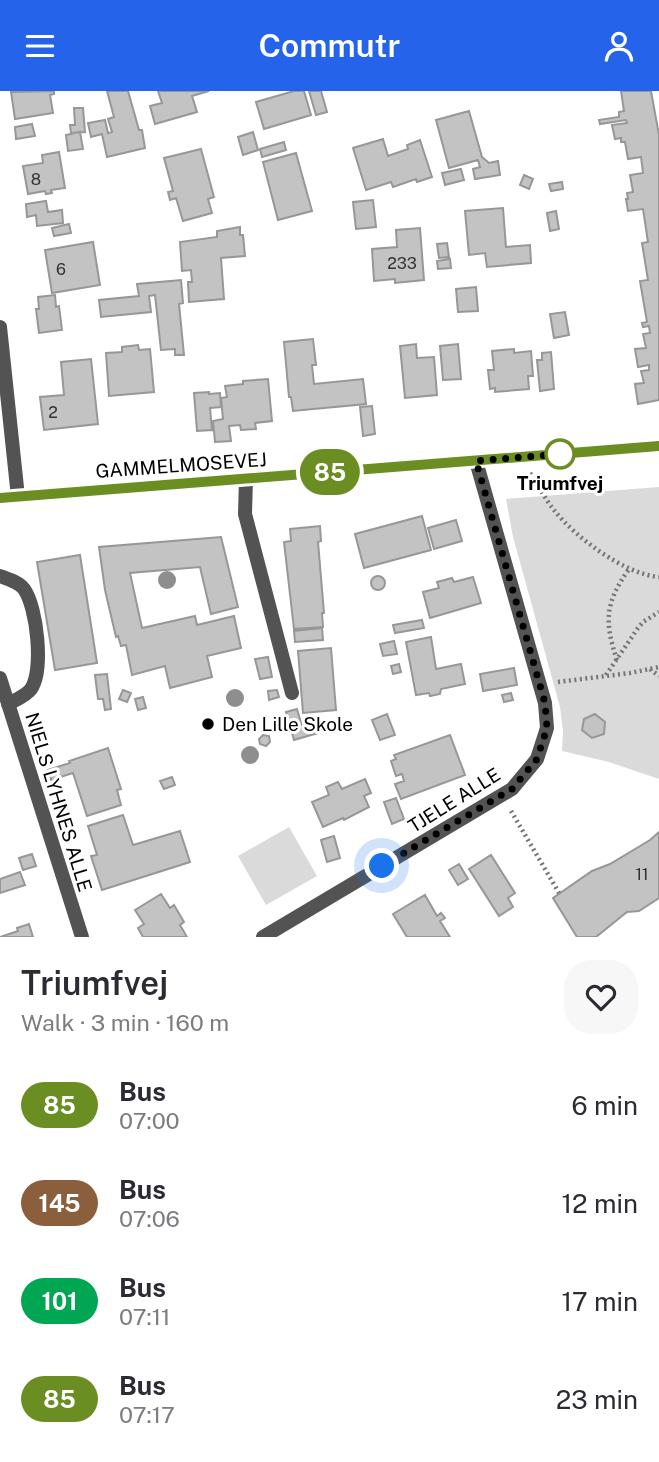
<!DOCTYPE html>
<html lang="en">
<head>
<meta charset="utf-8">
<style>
  body { margin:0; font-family:"Public Sans",sans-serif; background:#f7f7f7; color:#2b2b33; height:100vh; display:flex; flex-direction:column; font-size:26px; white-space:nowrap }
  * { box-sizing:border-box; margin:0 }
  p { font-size:23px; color:#7c7c81 }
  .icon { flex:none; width:38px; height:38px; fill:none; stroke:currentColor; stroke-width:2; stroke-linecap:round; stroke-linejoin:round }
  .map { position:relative; height:846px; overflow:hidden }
  .drawer { display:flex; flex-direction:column; background:#fff; flex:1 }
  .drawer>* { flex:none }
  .badge { padding:0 14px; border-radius:23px; font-size:24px; line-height:46px }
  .you { position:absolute; width:35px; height:35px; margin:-18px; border:5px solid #fff; border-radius:50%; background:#1a73e8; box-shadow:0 0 0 10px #1a73e833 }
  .map>.badge { position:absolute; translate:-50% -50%; box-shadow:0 0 0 4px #fff }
  .round { display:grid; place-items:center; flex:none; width:74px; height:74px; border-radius:28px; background:#f7f7f7 }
  .head { display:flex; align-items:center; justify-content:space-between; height:119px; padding:0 21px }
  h1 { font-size:33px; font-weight:600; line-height:52px }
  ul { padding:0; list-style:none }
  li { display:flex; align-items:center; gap:21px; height:98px; padding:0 21px }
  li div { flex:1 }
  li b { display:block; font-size:26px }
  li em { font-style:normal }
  li .badge { min-width:77px; font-weight:700; text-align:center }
  header { display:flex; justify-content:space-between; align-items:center; height:91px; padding:0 21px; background:#2563eb; color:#fff; font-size:32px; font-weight:600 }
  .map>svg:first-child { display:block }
  .green { fill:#dadada }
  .building { fill:#c3c3c3; stroke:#979797; stroke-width:2 }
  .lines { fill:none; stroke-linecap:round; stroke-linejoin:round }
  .path { stroke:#757575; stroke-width:4.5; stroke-dasharray:2 3.5; stroke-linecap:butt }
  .service { stroke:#535353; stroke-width:14 }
  .minor { stroke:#535353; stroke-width:14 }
  .tertiary { stroke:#535353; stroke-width:14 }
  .tree { fill:#8e8e8e }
  .line-casing { stroke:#fff; stroke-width:16 }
  .line { stroke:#6b8e23; stroke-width:10 }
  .walk { stroke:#000; stroke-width:7; stroke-dasharray:0 12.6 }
  .stop-dot { fill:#fff; stroke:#6b8e23; stroke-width:3.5 }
  .poi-dot { fill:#000; stroke:#fff; stroke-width:2.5 }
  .labels { text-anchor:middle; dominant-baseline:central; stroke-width:6; stroke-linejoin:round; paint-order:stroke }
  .number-label { font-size:16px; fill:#313131 }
  .street-label { font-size:19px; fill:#000; stroke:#fff }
  .stop-label { font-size:19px; font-weight:bold; fill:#000; stroke:#fff }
  .poi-label { font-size:19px; fill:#000; stroke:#fff; text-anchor:start }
</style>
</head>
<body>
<header><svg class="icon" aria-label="menu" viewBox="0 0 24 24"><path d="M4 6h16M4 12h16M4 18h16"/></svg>Commutr<svg class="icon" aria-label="person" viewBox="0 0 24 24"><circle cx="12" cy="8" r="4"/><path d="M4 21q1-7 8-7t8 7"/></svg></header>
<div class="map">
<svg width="659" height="846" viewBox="0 0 659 846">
  <rect width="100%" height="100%" fill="#fff"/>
  <path class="green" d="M659 396V688L609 671 562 660 563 640 560 616 513 446 506 408Z
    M289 736 317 785 266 814 238 765Z"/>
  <path class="building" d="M54 0V3L50 4 53 22 15 28 11 1Z
    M107 0H128L139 39H142L145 57 107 66 102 43 91 46 88 32 105 29 108 42 112 41 108 28 114 26Z
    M158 0H209L192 5 197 21 155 33 150 15 162 12Z
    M294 0H304L311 24 264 38 256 11Z
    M309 0H321L327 21 316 24Z
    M621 0H651L659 44V309L638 313 635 293 644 292 641 280 649 279V274L638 276 635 258 646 257 643 243 650 242 649 235 643 236 642 232 647 231 640 190 648 189 642 152 648 151 643 118 628 120 626 108H628L627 102 633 101 630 84 643 82 641 66 628 68 625 51H621V47L615 48 612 34 627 32 626 29 600 33 599 29 619 26V21L624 20Z
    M74 17H83L85 41 71 42 70 34H75Z
    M469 20 482 66 489 72 498 70 500 84 475 88 473 78 480 76 478 69 449 77 436 29Z
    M32 33 35 45 16 48 15 36Z
    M80 41 83 58 68 60 66 44Z
    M253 41 258 59 243 64 238 46Z
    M383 48 388 65 408 58 407 54 420 49 432 86 417 91 416 88 393 96 391 91 366 99 353 57Z
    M284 51 286 59 262 66 260 58Z
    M201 58 214 106 208 108 212 122 183 130 176 107 170 109 168 101 173 100 164 67Z
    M59 61 65 97 51 99 52 102 46 103 45 100 28 103 23 75 43 72 42 64Z
    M296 62 312 120 278 129 263 71Z
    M461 78 464 89 445 94 442 82Z
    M524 84 533 88 529 98 520 94Z
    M562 91 563 98 551 100 549 93Z
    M373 109 376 136 356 138 353 111Z
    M46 110 48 121 62 119 63 132 37 135 36 124 27 126 26 113Z
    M503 117 506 156 530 154 531 172 487 176 485 162 469 164 465 120Z
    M556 120 559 138 550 140 547 122Z
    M69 133 71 142 54 145 52 137Z
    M240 136V144H243L245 165 221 167 224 208 189 211 188 191H192L191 179 182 180 180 151 217 146V140Z
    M420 137 424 189 395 192V188L374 190 372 158 397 156 396 139Z
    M93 151 100 194 52 202 45 159Z
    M447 152 449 166 439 167 437 153Z
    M450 168 451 177 438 178 437 170Z
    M181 189 183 212 179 213 184 264H175V258L161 259 155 204 149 205 151 221 101 226 99 209 139 205 137 193Z
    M476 196 478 220 458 221 456 198Z
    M55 204 56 216 59 215 62 239 39 242 36 218H39L38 206Z
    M565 221 569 244 554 247 550 223Z
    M313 248 316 274H312L314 293 363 288 366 313 293 320 291 306H289L284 251Z
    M416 253 417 267 434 266 437 304 405 307 400 255Z
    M458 253 461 288 443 289 440 255Z
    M138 254 139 259 150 258 154 301 109 305 106 262 122 261V256Z
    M514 258V262L531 260 533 285H528L529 298 495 301V297L490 298 488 279H494L492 260Z
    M551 261 554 298 540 300 537 269H542V262Z
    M91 268 98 333 44 339 40 306 64 304 61 271Z
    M268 288 272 330 255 332 256 338 241 339 240 334 229 335 231 350 215 351 213 330 223 328 221 307 227 306 225 295 243 293V290Z
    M209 301V303L220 302 221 316 210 317 212 339 197 340 194 302Z
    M372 315 375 343 363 345 360 316Z
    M422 425 431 459 364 477 355 443Z
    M456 429 462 450 434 458 428 437Z
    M320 435 321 450 318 451 324 522H322L323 536 294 538 284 451 291 450 290 438Z
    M221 446 238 516 211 523 200 476 130 482 142 537 195 525 197 534 234 525 241 557 207 565 212 586 170 597 165 575 132 584 126 554 121 555 118 545 116 546 105 499 99 456Z
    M80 464 97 572 55 579 37 471Z
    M371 492a7 7 0 1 1 14 0a7 7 0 1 1-14 0Z
    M473 486 481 512 430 527 423 501 439 497 437 491 452 487 454 491Z
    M422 529 424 537 395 542 393 534Z
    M322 537 323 549 295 551 294 540Z
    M431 546 436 578 461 573 465 593 441 598 440 603 430 605 429 602 416 604 406 551Z
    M394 550 397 563 383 565 380 553Z
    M331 557 336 619 303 622 298 560Z
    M268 566 272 586 260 588 255 568Z
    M399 573 401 581 393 583 391 575Z
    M514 577 517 594 483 600 480 583Z
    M107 583 111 618 105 619 103 608H98L95 584Z
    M123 599 131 602 127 611 119 608Z
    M277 599 279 606 269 609 268 600Z
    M511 602 513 609 504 611 502 604Z
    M143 606 146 617 138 619 135 608Z
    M297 618 302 635 322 630 325 640 294 649 286 621Z
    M387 623 395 644 380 649 372 629Z
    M595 623 605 631 604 643 592 647 582 639 584 628Z
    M263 644 269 645 270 651 266 655 260 653 259 648Z
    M450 644 465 684 401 708 395 693 404 690 402 683 396 685 391 670 396 668 394 664Z
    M108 657 121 698 117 699 121 714 87 725 73 682 51 689 48 679 70 672 69 670Z
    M172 686 175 694 164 698 160 690Z
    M365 688 371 702 364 705 369 716 344 729 343 727 323 736 312 711 329 704 326 696 338 691 342 698Z
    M396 707 404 728 392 733 384 711Z
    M123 724 133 754 180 740 190 771 102 799 91 765 97 764 88 735Z
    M659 741V807L639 820 627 821 596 846H577L553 807 592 780 610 773 650 749Z
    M334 745 340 767 327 771 321 749Z
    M32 763 36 775 23 779 19 767Z
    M491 764 515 802 508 807 513 816 499 825 469 778Z
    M459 773 468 788 458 794 449 779Z
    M20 781 25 794 0 802V788Z
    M161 803 170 817 174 814 184 831 180 834 187 846H143L138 837 144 833 135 819Z
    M425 804 437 825 441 822 445 827 440 830 450 846H407L393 823Z
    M29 833 33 846H0L18 840 17 837Z"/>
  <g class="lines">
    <path class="path" d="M530 382C538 394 545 408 554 419 575 446 624 483 659 486
      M617 569C604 530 605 512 629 478
      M650 578 659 585
      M606 584 638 537 643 531 659 521
      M558 591 630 582 659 576
      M511 720 559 802"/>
    <path class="service" d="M246 388 245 423 292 602
      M0 485C8 488 19 491 24 498 37 516 44 579 31 598 26 605 15 609 8 613"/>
    <path class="minor" d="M0 236 18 406
      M0 587 82 846
      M263 846 512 698 537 668 547 637 545 612 476 370"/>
    <path class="tertiary" d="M0 407 659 355"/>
  </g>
  <g class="tree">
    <circle cx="167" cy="489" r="9"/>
    <circle cx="235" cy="607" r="9"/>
    <circle cx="250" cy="664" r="9"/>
  </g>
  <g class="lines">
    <g class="line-casing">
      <path id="line" d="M0 407 659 355"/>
    </g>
    <use href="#line" class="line"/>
    <path class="walk" d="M382 775 512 698 537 668 547 637 545 612 476 370 560 363"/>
  </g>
  <circle class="stop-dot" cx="560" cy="363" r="14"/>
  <circle class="poi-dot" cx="208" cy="633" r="7"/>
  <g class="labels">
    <g class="number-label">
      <text x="36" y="88">8</text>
      <text x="402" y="172">233</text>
      <text x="61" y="178">6</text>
      <text x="53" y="321">2</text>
      <text x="642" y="783">11</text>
    </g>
    <g class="street-label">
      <text transform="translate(181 374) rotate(-4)">GAMMELMOSEVEJ</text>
      <text transform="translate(454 709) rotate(-32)">TJELE ALLE</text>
      <text transform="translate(59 711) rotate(73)">NIELS LYHNES ALLE</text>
    </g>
    <g class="stop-label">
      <text x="560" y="392">Triumfvej</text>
    </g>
    <g class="poi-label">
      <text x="222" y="633">Den Lille Skole</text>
    </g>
  </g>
</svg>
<div class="you" style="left:382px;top:775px"></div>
<b class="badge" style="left:330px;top:381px;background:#6b8e23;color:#fff">85</b>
</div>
<section class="drawer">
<div class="head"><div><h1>Triumfvej</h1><p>Walk · 3 min · 160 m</p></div><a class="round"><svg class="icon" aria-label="heart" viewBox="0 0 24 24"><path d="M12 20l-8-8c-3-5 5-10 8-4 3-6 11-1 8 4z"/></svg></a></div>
<ul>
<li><span class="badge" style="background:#6b8e23;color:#fff">85</span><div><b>Bus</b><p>07:00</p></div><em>6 min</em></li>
<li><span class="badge" style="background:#8b5e3c;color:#fff">145</span><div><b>Bus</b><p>07:06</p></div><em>12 min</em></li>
<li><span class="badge" style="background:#00a651;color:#fff">101</span><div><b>Bus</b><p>07:11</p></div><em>17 min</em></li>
<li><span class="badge" style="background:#6b8e23;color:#fff">85</span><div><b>Bus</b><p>07:17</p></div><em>23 min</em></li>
</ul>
</section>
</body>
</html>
